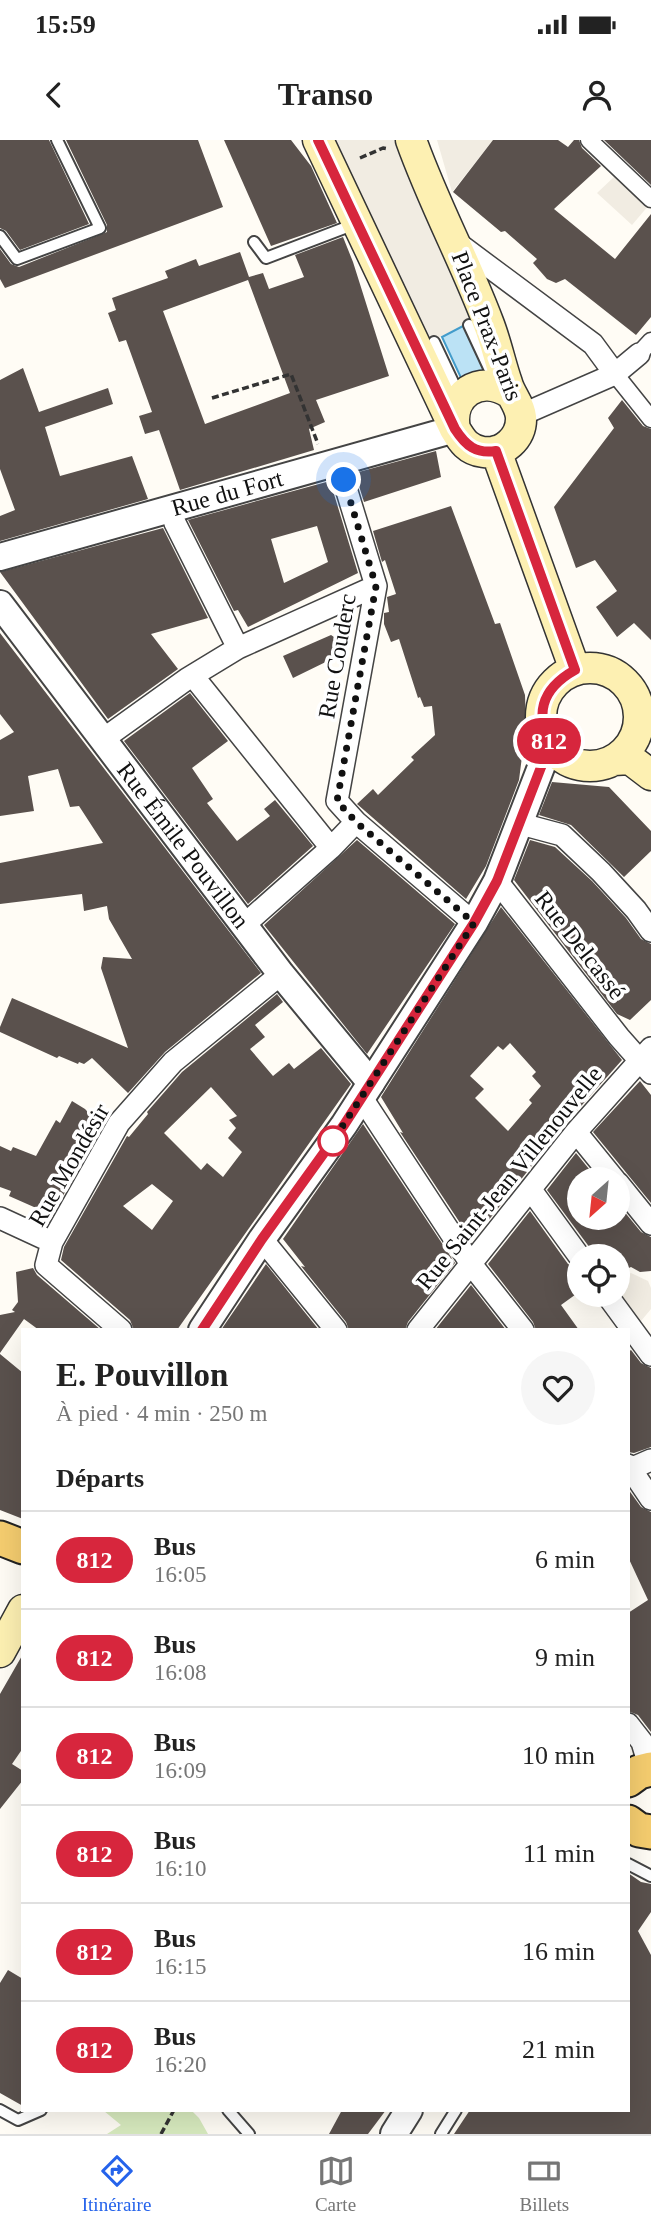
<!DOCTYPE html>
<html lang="fr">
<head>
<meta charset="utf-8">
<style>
  body { margin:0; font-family:Georgia,serif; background:#f6f6f6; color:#222; height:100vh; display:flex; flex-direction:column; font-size:26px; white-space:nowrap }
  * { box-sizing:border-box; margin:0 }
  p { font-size:23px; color:#767676 }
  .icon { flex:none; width:38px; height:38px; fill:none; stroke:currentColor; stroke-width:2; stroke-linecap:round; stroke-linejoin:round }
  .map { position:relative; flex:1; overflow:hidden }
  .details { position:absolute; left:21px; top:1188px; width:609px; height:784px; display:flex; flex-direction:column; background:#fff; border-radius:0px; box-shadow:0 7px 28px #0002 }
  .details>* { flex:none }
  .badge { padding:0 14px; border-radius:23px; font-size:24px; line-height:46px }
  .needle { width:46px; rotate:207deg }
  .controls { position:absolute; left:567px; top:1027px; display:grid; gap:14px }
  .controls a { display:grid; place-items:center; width:63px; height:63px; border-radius:50%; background:#fff; box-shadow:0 7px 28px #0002; font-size:35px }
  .you { position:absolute; width:35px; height:35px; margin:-18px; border:5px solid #fff; border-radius:50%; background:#1a73e8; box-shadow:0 0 0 10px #1a73e833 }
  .map>.badge { position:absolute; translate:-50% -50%; box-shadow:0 0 0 4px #fff }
  h2 { padding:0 35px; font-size:26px; line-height:63px }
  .round { display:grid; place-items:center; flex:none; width:74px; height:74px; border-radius:37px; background:#f6f6f6 }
  .headline { display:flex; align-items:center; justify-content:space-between; height:119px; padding:0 35px }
  h1 { font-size:33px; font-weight:700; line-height:52px }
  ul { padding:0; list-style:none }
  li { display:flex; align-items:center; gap:21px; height:98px; padding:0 35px; border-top:2px solid #e0e0e0 }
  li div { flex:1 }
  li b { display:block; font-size:26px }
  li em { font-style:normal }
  li .badge { min-width:77px; font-weight:700; text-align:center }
  .status { display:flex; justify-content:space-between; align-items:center; height:49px; padding:0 35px; background:#fff; direction:ltr }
  .status svg { height:19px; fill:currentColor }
  header { display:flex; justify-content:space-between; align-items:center; height:91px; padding:0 35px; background:#fff; font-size:32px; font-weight:700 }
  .dock { display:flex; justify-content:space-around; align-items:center; height:98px; border-top:2px solid #e0e0e0; background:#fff; font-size:19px; color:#767676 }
  .dock a { display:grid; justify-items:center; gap:4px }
  .dock .current { color:#2563eb }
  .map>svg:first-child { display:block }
  .green { fill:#d7eabe }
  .plaza { fill:#f1ece2 }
  .water { fill:#bbe2f5; stroke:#439ccb; stroke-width:2 }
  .building { fill:#5a514d; fill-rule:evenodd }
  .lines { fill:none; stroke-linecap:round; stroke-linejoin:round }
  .service-casing { stroke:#444; stroke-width:14 }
  .pedestrian-casing { stroke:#444; stroke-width:19 }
  .minor-casing { stroke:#444; stroke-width:24 }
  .tertiary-casing { stroke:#444; stroke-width:30 }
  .secondary-casing { stroke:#333; stroke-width:33 }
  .primary-casing { stroke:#222; stroke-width:37 }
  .path { stroke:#333; stroke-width:3.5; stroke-dasharray:7 3.5; stroke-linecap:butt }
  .service { stroke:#fff; stroke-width:10 }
  .pedestrian { stroke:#fff; stroke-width:16 }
  .minor { stroke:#fff; stroke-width:21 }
  .tertiary { stroke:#fff; stroke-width:26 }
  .secondary { stroke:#fdf0b2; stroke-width:30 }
  .primary { stroke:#f5cd6f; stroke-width:33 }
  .line-casing { stroke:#fff; stroke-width:16 }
  .line { stroke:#d7263d; stroke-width:10 }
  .walk { stroke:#111; stroke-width:7; stroke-dasharray:0 12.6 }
  .stop-dot { fill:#fff; stroke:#d7263d; stroke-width:3.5 }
  .labels { text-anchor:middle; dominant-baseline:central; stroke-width:7; stroke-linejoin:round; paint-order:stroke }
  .street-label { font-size:24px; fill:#111; stroke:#fff }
</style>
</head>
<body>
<div class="status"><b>15:59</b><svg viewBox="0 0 49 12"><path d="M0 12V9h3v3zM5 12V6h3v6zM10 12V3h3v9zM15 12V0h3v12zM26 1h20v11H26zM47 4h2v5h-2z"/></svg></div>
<header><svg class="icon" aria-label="back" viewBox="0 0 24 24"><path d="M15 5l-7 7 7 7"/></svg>Transo<svg class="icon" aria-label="person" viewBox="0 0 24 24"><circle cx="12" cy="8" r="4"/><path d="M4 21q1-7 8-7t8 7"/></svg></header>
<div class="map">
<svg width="651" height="1994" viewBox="0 0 651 1994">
  <rect width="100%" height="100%" fill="#fffcf5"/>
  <path class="green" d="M104 1971H192L199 1978 208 1994H107L121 1985Z"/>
  <path class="plaza" d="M327 0H405L480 177 426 204Z
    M437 0H493L452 52Z
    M615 36 649 65 632 85 597 53Z
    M631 1133 648 1141 651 1148V1169L636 1187 618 1155V1139Z"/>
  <path class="water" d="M465 185 485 233 462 240 442 197Z"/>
  <path class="building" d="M0 0H49L89 84 20 110 6 91 0 88Z
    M66 0H198L223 67 5 148 0 139V109L11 124 19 127 107 92V85Z
    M224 0H291L311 26 337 83 271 106Z
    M493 0H558L568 7 574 0H579L582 8 601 26 554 69 615 119 651 74V177L636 195 565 139 556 143 547 139 533 123 537 119 505 91 501 92 453 52Z
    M604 0H651V45Z
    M343 97 353 122 389 236 316 260 325 282 309 289 314 310 180 350 159 290 145 294 139 276 152 272 126 200 119 202 108 173 116 170 112 158 168 138 165 131 196 119 199 126 240 112 249 137 263 133 269 149 304 137 295 115ZM248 140 290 253 205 284 163 171Z
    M23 228 39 272 108 248 113 264 45 287 60 336 132 316 148 359 0 401V376L15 370 0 329V240Z
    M622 260 643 286 651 289V500L634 483 617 497 596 467 617 451 595 420 576 428 554 367 614 288 608 278Z
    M436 311 441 337 364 362 355 333Z
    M330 341 358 433 248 487 238 470 234 471 188 380ZM317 386 328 422 284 443 271 399Z
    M451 366 495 484 500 483 525 555 526 585 519 640 486 726 466 759 357 664 373 649 378 655 414 620 411 617 435 595 432 566 424 567 420 557 418 558 399 499 391 502 384 484V473L389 472 387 457 396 454 385 420 382 422 373 391Z
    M163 388 208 478 151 494 178 529 108 579 0 432Z
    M0 493 261 833 165 912 128 953 92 918 84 924 79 922 78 924 59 916 57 918 0 892V887L12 858 128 908 101 828 103 817 132 819 109 779 107 766 84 771 82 754 0 764V723L103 703 79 666 70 667 58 629 28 636 34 671 0 676V600L14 592 0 574Z
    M331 495 340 501 342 506 340 515 293 538 283 516Z
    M190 553 228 601 192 628 213 659 207 663 237 701 270 676 264 669 275 660 313 706 248 764 124 601Z
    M552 642 609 647 651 691V711L624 737 571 685 539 675Z
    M357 700 455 784 367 914 264 785Z
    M530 700 555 707 592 741 626 778 641 799 651 804V860L630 880 617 874 514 740Z
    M501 767 622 920 566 983 472 1101 400 992 403 993 381 957ZM510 903 536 932 532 936 541 946 529 960 532 963 508 991 475 958 484 949 470 936 498 906 503 910Z
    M277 854 283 862 255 885 265 897 250 909 273 936 289 923 294 929 321 908 351 944 177 1190H134L130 1180 61 1120 64 1107 127 996 129 997 148 974 147 972 182 932ZM211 947 237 976 229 980 236 988 228 998 242 1012 223 1037 207 1023 201 1030 164 993ZM152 1044 173 1061 152 1090 123 1066Z
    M640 941 651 955V1063L593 992Z
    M72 961 85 969 102 987 52 1075 9 1056 11 1051 0 1047V1006L11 1011 13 1007 36 1016 56 980 60 983Z
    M363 984 455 1123 408 1182 405 1190H349L346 1182 301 1126 305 1127 283 1099Z
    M576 1013 598 1040H579V1078H618V1064L641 1092 651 1097V1131L640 1132 631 1127 618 1133V1116H592L590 1108 547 1050Z
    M530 1071 568 1124 579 1129V1152L561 1165 579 1190H536L533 1182 488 1124Z
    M266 1124 319 1190H221Z
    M33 1128 37 1135 101 1190H39L24 1179 0 1213V1175L15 1172 12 1170 18 1162 16 1132Z
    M471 1145 506 1190H435Z
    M631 1210 641 1223 651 1228V1307L634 1313 628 1312V1212Z
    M0 1214 23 1233V1379L0 1370Z
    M628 1349 641 1367 651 1372V1592L638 1575 628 1571V1473L648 1460 628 1417Z
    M23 1514V1608L12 1624 23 1631V1640L0 1669V1554Z
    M628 1733 641 1742 651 1744V1772L638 1791 651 1815V1994H454L470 1970H628Z
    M8 1830 23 1839V1966L0 1953V1843Z
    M342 1970H386L368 1994H329Z"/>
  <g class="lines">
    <g class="service-casing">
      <path id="service" d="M0 96 17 119 100 88 57 0
        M254 102 266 118 355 84
        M469 185 489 228
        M434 202 460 257
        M628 1724 651 1736
        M0 1970 18 1980 41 1970
        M228 1970 249 1994
        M441 1994 456 1970"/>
    </g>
    <g class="pedestrian-casing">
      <path id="pedestrian" d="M589 0 651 59
        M639 214 651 201
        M615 234 651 279"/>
    </g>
    <g class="minor-casing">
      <path id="minor" d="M456 102 593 204 615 234
        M521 275 615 234 639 214
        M171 369 175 383 238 508
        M193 536 331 708
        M102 600 187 539 238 508 376 446
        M356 682 474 783
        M521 684 562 695 601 732 636 770 651 791
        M497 741 619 897 651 933
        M244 785 331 708 356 682 337 661 376 446 338 322
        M362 958 471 1124 523 1190
        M576 992 615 1040
        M618 1043 651 1084
        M531 1050 579 1116
        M0 1078 52 1102
        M262 1099 336 1190
        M607 1155 651 1215
        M121 1190 46 1125 52 1102 119 983 173 922 281 834
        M418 1190 576 992 651 908
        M628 1325 651 1359
        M628 1330 651 1320
        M628 1584 642 1602 650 1629"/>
    </g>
    <g class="tertiary-casing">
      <g id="tertiary">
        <path id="s1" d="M0 417 455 289"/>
        <path id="s2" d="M0 464 281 834 371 943"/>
        <path d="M202 1190 262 1099 344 985 474 783 497 741 543 622 554 609"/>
        <path d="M394 1994 409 1970"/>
      </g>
    </g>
    <g class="secondary-casing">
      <path id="secondary" d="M318 0 455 289C462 301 468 310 483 312 503 315 522 298 521 277 520 264 510 255 507 243 500 223 496 202 488 182 465 121 433 62 411 0
        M455 289C448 255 480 233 510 253
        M496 311 575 530
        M541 577a49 49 0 1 1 98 0a49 49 0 1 1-98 0Z
        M614 620 630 619 651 635
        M0 1512 23 1470"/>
    </g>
    <g class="primary-casing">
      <path id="primary" d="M0 1398 23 1407
        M628 1640 639 1632 651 1629
        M628 1682 639 1690 651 1692"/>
    </g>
    <path class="path" d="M360 18 383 8 388 9
      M212 258 291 234 318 304
      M161 1994 174 1970"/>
    <use href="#service" class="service"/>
    <use href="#pedestrian" class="pedestrian"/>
    <use href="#minor" class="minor"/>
    <use href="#tertiary" class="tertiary"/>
    <use href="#secondary" class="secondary"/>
    <use href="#primary" class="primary"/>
  </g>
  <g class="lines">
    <g class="line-casing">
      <path id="line" d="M202 1190 262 1099 344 985 474 783 497 741 543 622 554 609C533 576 541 549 575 530L496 311C476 314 466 306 455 289L318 0"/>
    </g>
    <use href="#line" class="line"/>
    <path class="walk" d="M333 1001 331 1004 474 783 356 682 337 661 376 446 344 340"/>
  </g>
  <circle class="stop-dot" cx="333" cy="1001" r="14"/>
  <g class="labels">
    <g class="street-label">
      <text transform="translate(487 186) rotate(69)">Place Prax-Paris</text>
      <text stroke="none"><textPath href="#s1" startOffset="236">Rue du Fort</textPath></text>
      <text transform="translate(337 516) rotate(-80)">Rue Couderc</text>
      <text stroke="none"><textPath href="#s2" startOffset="303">Rue Émile Pouvillon</textPath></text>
      <text transform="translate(580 805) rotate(52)">Rue Delcassé</text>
      <text transform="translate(69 1025) rotate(-60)">Rue Mondésir</text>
      <text transform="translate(509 1038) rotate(-51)">Rue Saint-Jean Villenouvelle</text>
    </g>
  </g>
</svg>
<div class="controls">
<a><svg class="needle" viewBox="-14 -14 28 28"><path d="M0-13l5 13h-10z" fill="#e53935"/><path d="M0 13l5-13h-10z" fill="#767676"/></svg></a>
<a><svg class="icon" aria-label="locate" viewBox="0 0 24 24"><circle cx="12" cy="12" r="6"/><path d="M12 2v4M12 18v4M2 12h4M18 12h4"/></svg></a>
</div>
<div class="you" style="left:344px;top:340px"></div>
<b class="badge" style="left:549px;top:601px;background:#d7263d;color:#fff">812</b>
<section class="details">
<div class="headline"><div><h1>E. Pouvillon</h1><p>À pied · 4 min · 250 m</p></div><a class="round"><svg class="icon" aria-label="heart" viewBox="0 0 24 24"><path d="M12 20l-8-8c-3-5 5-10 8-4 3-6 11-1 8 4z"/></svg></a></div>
<h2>Départs</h2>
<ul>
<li><span class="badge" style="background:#d7263d;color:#fff">812</span><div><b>Bus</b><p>16:05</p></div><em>6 min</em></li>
<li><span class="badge" style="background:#d7263d;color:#fff">812</span><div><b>Bus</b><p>16:08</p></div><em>9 min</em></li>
<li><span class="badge" style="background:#d7263d;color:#fff">812</span><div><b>Bus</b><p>16:09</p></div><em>10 min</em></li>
<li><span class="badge" style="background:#d7263d;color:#fff">812</span><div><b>Bus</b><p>16:10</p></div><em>11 min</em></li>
<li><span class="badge" style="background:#d7263d;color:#fff">812</span><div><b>Bus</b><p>16:15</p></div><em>16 min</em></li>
<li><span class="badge" style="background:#d7263d;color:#fff">812</span><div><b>Bus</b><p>16:20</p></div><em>21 min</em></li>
</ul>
</section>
</div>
<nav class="dock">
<a class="current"><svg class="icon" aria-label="directions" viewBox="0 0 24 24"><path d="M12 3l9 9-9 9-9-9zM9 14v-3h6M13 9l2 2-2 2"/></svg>Itinéraire</a>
<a><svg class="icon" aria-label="map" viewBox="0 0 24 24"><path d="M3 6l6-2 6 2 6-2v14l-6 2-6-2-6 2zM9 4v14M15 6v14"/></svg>Carte</a>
<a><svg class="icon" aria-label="tickets" viewBox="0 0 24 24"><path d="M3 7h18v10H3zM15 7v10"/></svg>Billets</a>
</nav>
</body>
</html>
